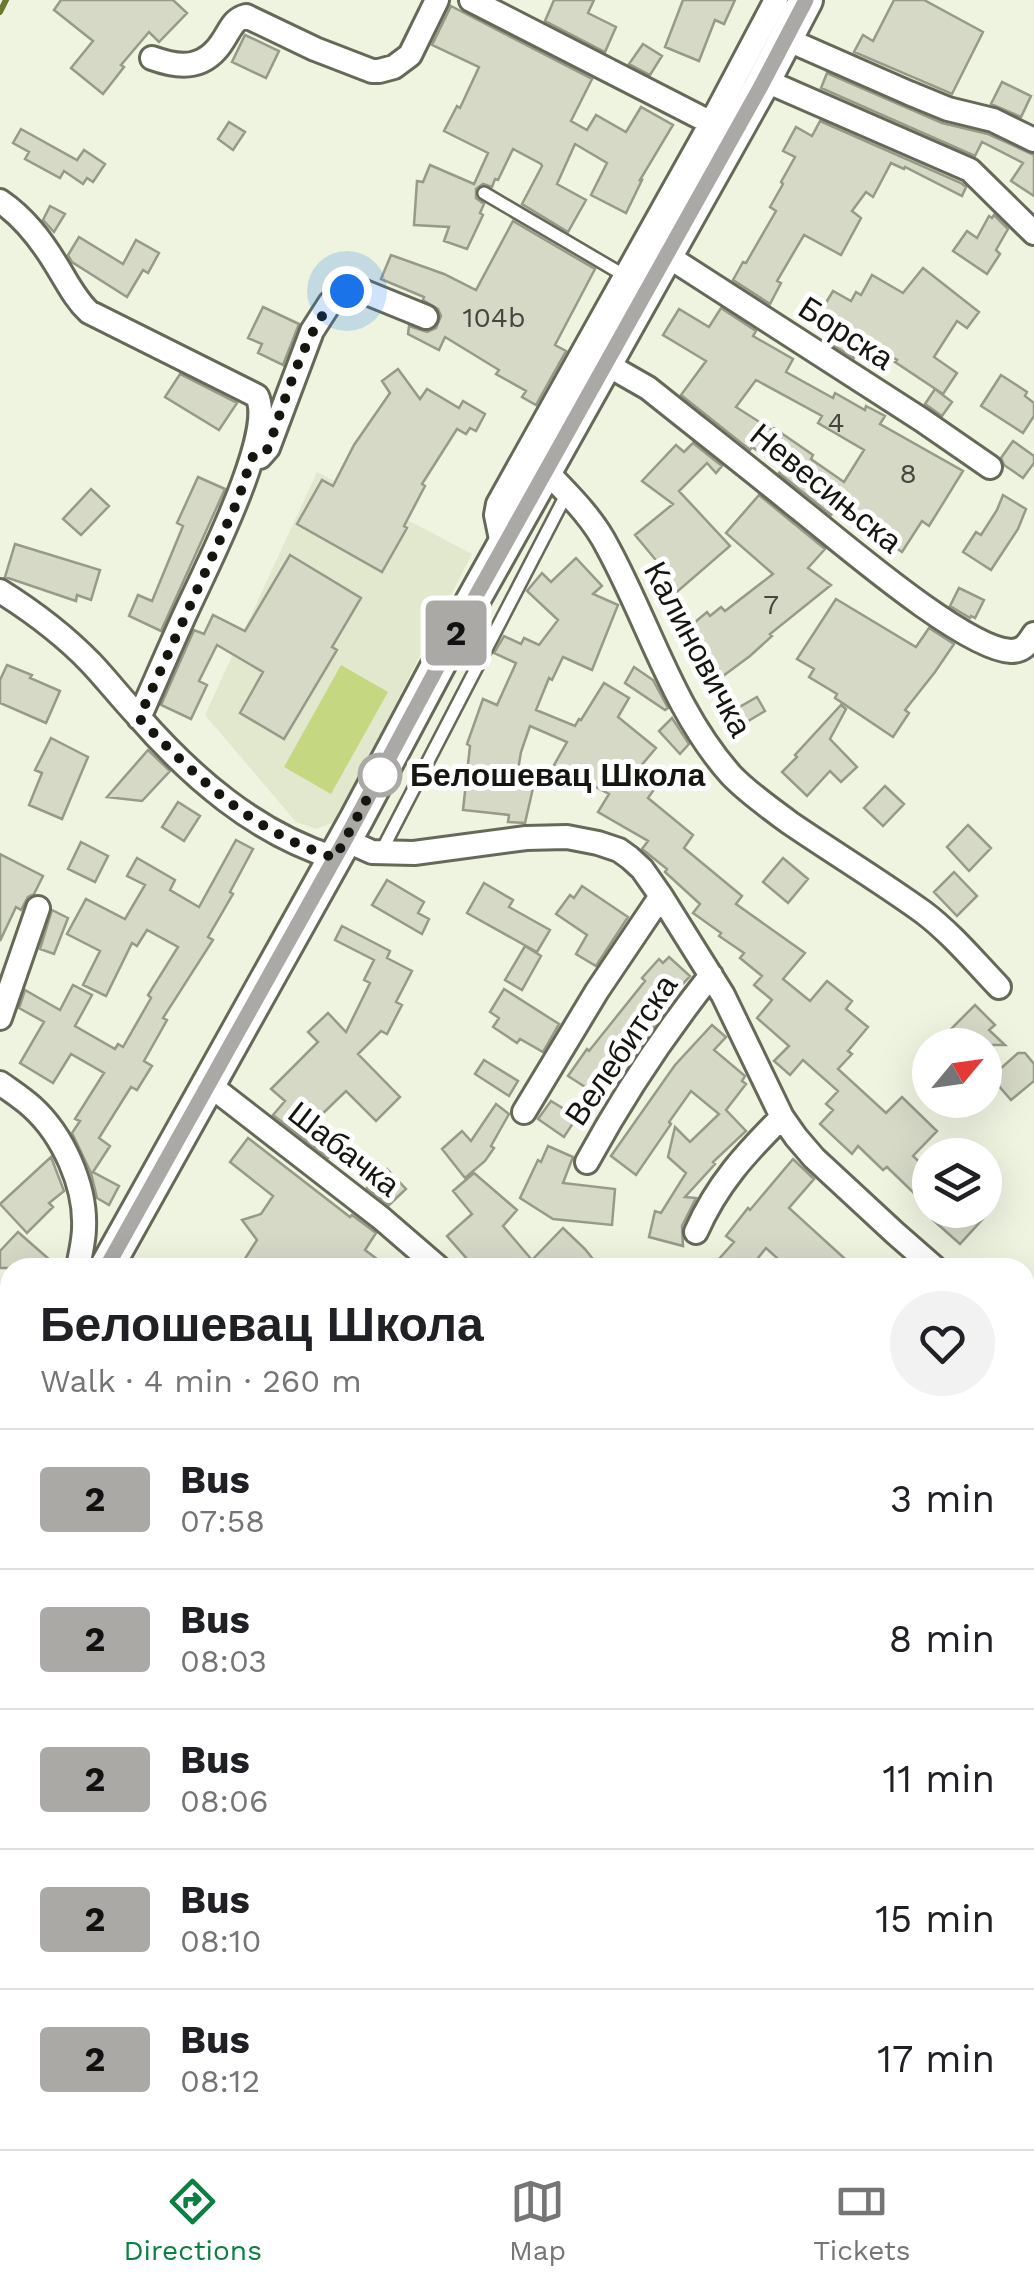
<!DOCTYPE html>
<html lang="en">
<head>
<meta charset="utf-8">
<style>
  body { margin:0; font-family:"Work Sans",sans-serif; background:#f2f2f2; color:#202124; height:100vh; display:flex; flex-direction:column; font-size:38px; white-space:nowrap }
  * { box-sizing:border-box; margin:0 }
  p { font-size:32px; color:#757577 }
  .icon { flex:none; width:55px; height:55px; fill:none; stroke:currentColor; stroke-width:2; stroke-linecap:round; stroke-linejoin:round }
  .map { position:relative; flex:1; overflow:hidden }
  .details { position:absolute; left:0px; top:1258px; width:1035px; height:892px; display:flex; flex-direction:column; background:#fff; border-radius:30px 30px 0 0; box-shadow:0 10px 40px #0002 }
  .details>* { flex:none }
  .badge { padding:0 20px; border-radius:8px; font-size:35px; line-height:65px }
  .needle { width:65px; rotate:61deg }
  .controls { position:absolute; left:912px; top:1028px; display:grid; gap:20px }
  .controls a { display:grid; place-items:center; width:90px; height:90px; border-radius:50%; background:#fff; box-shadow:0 10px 40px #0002; font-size:50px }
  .you { position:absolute; width:50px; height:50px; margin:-25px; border:8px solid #fff; border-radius:50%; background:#1a73e8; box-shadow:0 0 0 15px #1a73e833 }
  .map>.badge { position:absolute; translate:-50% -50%; box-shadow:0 0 0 5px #fff }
  .round { display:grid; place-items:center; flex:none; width:105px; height:105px; border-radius:52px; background:#f2f2f2 }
  .summary { display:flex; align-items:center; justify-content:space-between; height:170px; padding:0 40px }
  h1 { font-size:48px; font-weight:600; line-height:75px }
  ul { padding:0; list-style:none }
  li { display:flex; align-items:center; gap:30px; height:140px; padding:0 40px; border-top:2px solid #e0e0e0 }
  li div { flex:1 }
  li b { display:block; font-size:38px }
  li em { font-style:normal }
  li .badge { min-width:110px; font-weight:700; text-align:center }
  .tab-bar { display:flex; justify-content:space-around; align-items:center; height:140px; border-top:2px solid #e0e0e0; background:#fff; font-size:28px; color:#757577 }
  .tab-bar a { display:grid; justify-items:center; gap:5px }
  .tab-bar .current { color:#0b8043 }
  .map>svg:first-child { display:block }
  .built { fill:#e2e8ce }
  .green { fill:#c6d781 }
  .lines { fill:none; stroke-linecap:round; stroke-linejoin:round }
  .stream { stroke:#6c7831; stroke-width:6 }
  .building { fill:#d5d9c6; stroke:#969a88; stroke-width:2.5; fill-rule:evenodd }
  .service-casing { stroke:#656958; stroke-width:16 }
  .minor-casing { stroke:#656958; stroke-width:28 }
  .secondary-casing { stroke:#656958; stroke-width:38 }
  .service { stroke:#fff; stroke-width:11 }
  .minor { stroke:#fff; stroke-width:22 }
  .secondary { stroke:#fff; stroke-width:32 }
  .line-casing { stroke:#fff; stroke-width:22 }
  .line { stroke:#aba9a6; stroke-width:15 }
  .walk { stroke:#151610; stroke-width:10; stroke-dasharray:0 18 }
  .stop-dot { fill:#fff; stroke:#aba9a6; stroke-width:5 }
  .labels { text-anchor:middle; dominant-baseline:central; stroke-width:10; stroke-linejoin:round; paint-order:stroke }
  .number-label { font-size:28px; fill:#45473e }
  .street-label { font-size:32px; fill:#151610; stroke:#fff }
  .stop-label { font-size:32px; font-weight:bold; fill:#151610; stroke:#fff; text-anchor:start }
</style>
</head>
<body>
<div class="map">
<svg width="1034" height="2149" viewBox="0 0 1034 2149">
  <rect width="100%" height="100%" fill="#eff4e1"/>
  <path class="built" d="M317 472 472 554 335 822 316 829 296 822 205 715Z"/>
  <path class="green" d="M341 665 388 692 331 794 284 767Z"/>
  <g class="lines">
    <path class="stream" d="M0 12 6 0"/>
  </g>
  <path class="building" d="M61 0H173L187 13 159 42 149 32 121 65 124 67 103 94 71 68 93 41 54 10Z
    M554 0H594L588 13 616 27 605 52 545 21Z
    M683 0H735L724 24 715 20 699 61 665 47Z
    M894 0H924L983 32 952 94 854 52 863 35 873 41Z
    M451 6 592 79 571 121 587 130 596 115 626 132 641 107 673 125 640 180H642L626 213 591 195 607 163 575 144 557 184 586 200 568 232 522 204 542 166 541 164 513 149 498 180 495 179 492 187 483 184 476 189V198L484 204 480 213 483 215 467 249 444 241 449 227 414 225 417 181 423 182 430 165 474 184 488 153 444 131 457 106 460 108 479 67 432 45Z
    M245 35 279 51 266 78 232 62Z
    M643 44 662 56 650 75 629 64Z
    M827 73 942 123 988 134 1034 155V196L1011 181 1023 163 982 142 975 156 821 88Z
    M1002 82 1031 96 1021 117 991 104Z
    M820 121 961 183 966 187 962 196 905 167 904 169 891 163 873 197 866 192 852 211 861 218 841 255 804 235 777 281 781 283 770 304 733 280 743 262 746 263 776 211 770 207 783 184 781 182 795 157 783 151 796 127 812 136Z
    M229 122 245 132 233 150 218 139Z
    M21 129 77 160 84 150 105 164 93 182 87 178 83 184 64 171 60 178 25 159 29 152 13 143Z
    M50 206 65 214 54 232 43 220Z
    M994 215 1008 229 996 250 1000 254 987 274 953 251 967 231 977 238 989 216 992 218Z
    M513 221 595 269 555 345 566 351 536 405 522 397 526 391 496 374 499 370 445 337 439 350 408 334 409 326 427 332 436 328 441 316 438 309 423 300 424 297 381 279 391 255 444 274 476 290Z
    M79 237 123 264 136 240 159 253 148 273 143 270 127 297 72 262 68 255Z
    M923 268 979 312 967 328 957 321 934 357 957 373 943 394 895 362 897 360 864 339 854 358 833 345 839 335 815 321 833 291 851 301 856 292 861 295 872 275 903 293Z
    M263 307 299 324 283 365 258 353 262 344 248 338Z
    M721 308 756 331 753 336 793 359 786 372 833 398 835 393 865 410 866 406 885 416 880 424 963 471 929 526 922 521 902 552 870 530 871 528 837 507 831 515 779 473 783 468 752 447 750 450 681 395 706 361 663 335 679 309 709 327ZM756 380 822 416 818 423 864 450 844 482 811 459 813 455 774 428 772 430 736 407Z
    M398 369 420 399 427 389 459 408 463 401 485 414 476 431 470 428 466 434 457 429 422 484 425 486 404 526 407 528 382 572 297 524 322 480 333 486 354 445 390 393 382 381Z
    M180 374 237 403 219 430 165 397Z
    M1001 375 1027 392 1025 396 1034 403V416L1023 433 981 406Z
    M935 389 952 402 942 416 925 404Z
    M1013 441 1034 456V463L1023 478 1004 465 1001 458Z
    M693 443 722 466 716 473 707 463 679 491 730 546 671 597 651 573 660 565 635 535 673 504 642 481 676 445 684 452Z
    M198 477 225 489 161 631 129 616 138 595 152 601 183 526 177 523Z
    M91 489 109 506 81 535 63 519Z
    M759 495 825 549 808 568 831 585 770 634 772 636 750 656 723 676 711 659 713 658 688 628 707 612 710 616 721 607 725 611 773 574 726 533Z
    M1003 495 1026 509 1018 529 991 570 963 552 976 532 981 535 997 510Z
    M15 544 100 570 91 600 77 595 76 601 5 577Z
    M290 555 361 598 332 647 337 650 284 739 240 713 263 672 217 645 199 681 207 685 191 719 161 705 194 630 204 634 213 615 245 631Z
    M576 558 602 586 593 594 618 605 592 670 563 657 552 680 549 678 536 710 575 726 579 719 581 720 604 683 629 698 618 717 656 748 640 767 660 781 648 798 693 835 684 848 742 896 736 904 805 953 783 979 810 1001 827 981 852 1001 846 1009 868 1027 848 1051 852 1054 838 1069 886 1113 902 1097 937 1131 913 1156 930 1172V1184L918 1197 887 1167 883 1170 858 1146 852 1154 820 1124 833 1110 826 1104 838 1091 803 1060 790 1075 774 1061 789 1046 757 1018 772 1000 754 985 762 976 740 958 744 953 719 936 721 933 693 913 700 904 665 872 667 869 642 849 648 841 598 812 609 794 554 765 567 742 530 726 521 752 518 770 536 775 525 823 508 822 509 815 463 810 470 746 467 744 483 699 497 705 516 663 494 653 504 636 521 644 524 638 539 645 558 620 527 591 542 573 551 582Z
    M959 588 984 600 975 618 971 616 970 618 950 606Z
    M836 599 916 647 929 628 954 644 935 672 905 710 909 713 893 737 835 698 837 694 809 677 814 669 797 659Z
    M7 665 32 675 30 678 60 691 46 723 0 703V680Z
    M634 667 653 680 668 708 665 710 625 683Z
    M757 697 765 711 733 730 724 716Z
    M841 705 846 709 830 739 857 767 841 782 830 771 807 796 782 772 797 757 795 755Z
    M672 718 689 744 680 754 659 731Z
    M51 738 88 757 62 819 29 805 42 773 35 770Z
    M148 750 170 771 142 801 107 797Z
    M885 786 904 804 883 826 864 808Z
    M178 802 200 816 184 841 162 827Z
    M968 825 991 848 969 871 947 847Z
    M236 840 253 849 230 892 233 894 208 937 213 940 163 1018 167 1020 144 1061 152 1066 137 1090 131 1087 99 1138 110 1146 93 1172 119 1186 109 1205 97 1198 91 1173 72 1133 80 1121 75 1119 104 1073 71 1054 53 1083 20 1063 44 1022 19 1008 25 990 60 1010 73 985 92 995 75 1026 115 1049 118 1044 123 1047 151 998 148 995 178 947 147 930 137 946 132 943 106 996 83 985 100 951 67 934 86 899 125 919 145 885 127 876 137 858 175 880 170 890 199 907Z
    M81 842 108 856 95 882 68 869Z
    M0 854 43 876 34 894 28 897 21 910 16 907 0 941Z
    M783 858 808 879 788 903 763 882Z
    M954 872 977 896 957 916 934 892Z
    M387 880 424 902 418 913 429 919 422 934 372 905Z
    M484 883 513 900 509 907 550 930 537 952 467 913Z
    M582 886 628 917 596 966 576 954 587 935 556 914 570 895 574 898Z
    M52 910 68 918 54 954 40 949Z
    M342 926 390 951 387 958 412 971 396 1002 402 1005 387 1034 381 1031 358 1054 400 1097 376 1121 346 1091 317 1119 343 1143 328 1158 273 1115 285 1101 271 1089 318 1042 308 1032 328 1013 346 1032 370 983 364 980 374 960 335 940Z
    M525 946 541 956 522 990 505 980Z
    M669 957 690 976 654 1016 658 1020 642 1043 637 1039 593 1092 568 1076 587 1049 589 1051 645 981 642 978 659 959 663 963Z
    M504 989 559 1024 543 1052 520 1039 517 1043 493 1027 499 1018 490 1012Z
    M975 1005 995 1025 989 1030 1005 1045H962L949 1031Z
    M712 1025 726 1037 714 1050 745 1076 742 1081 746 1084 726 1110 746 1131 713 1162 715 1164 685 1197 696 1198 682 1226 683 1246 649 1237 655 1211 661 1213 686 1173 668 1157 675 1127 690 1142 719 1114 691 1091 669 1122 671 1124 636 1175 611 1156 675 1065Z
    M1018 1053H1025L1034 1064V1081L1011 1100 991 1077Z
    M484 1060 518 1081 509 1096 475 1074Z
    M551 1101 577 1117 564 1137 538 1119Z
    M496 1104 509 1114 491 1146 494 1148 485 1161 465 1178 442 1149 462 1131 471 1141Z
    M248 1138 350 1217 352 1215 376 1233 365 1250 389 1268H239L257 1240 242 1220 261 1214 273 1196 230 1162Z
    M548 1146 573 1157 563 1183 615 1189 612 1225 553 1219 520 1198 538 1160 541 1162Z
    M51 1157 64 1191 49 1203 53 1207 27 1233 0 1204Z
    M793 1159 814 1179 789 1208 855 1268H788L766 1248 750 1268H711L734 1242 726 1236 748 1208 750 1210Z
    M387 1169 406 1189 389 1205 367 1188Z
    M474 1173 517 1210 503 1226 532 1260 563 1228 585 1249 600 1268H475L447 1236 472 1214 453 1191Z
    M941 1210H991L960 1244 933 1220Z
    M18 1232 59 1268H0V1251Z"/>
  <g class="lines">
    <g class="service-casing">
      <path id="service" d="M484 193 627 277
        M381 852 567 493"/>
    </g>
    <g class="minor-casing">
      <path id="minor" d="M471 0 721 128
        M786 39 909 93 948 109 993 120 1034 140
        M152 58C182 69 206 69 224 39 231 28 234 19 246 16L315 49 372 71H379L394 67 410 55 437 0
        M764 80 970 170 1034 233
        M0 201C25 218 42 241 57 266 67 282 75 299 89 312L257 396C276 434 204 572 186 612 170 647 155 682 139 718
        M666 255 922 420 990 467
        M606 364 648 388C698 428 748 467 797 507 838 539 964 649 1011 651 1024 651 1028 643 1034 634
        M260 457 268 448 312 331 330 303 347 291H362L426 317
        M546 471C569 495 593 518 608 548 649 623 673 710 731 775 748 793 770 808 790 823 834 853 880 881 923 912 951 933 975 962 999 987
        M503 549 496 515 498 504 711 123 776 0
        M0 591C32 611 64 635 91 663 107 680 121 698 137 715 191 777 255 833 335 858
        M345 840 372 852 414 853 526 838 567 837 598 843 619 850 630 858 642 869 661 896 723 995 782 1117 796 1137 814 1158 895 1233 935 1268
        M0 1018 38 908
        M0 1083C11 1091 22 1098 32 1107 63 1135 86 1186 84 1228 84 1241 80 1255 78 1268
        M207 1083 381 1218 439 1268
        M524 1112 597 991 661 896
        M587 1162C623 1096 664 1034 711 975
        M696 1232C717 1184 746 1153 782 1117
        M1025 1342 1034 1350
        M1025 1720 1034 1714
        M0 2005 10 1999
        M683 2149 690 2140
        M813 2149 819 2140"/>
    </g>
    <g class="secondary-casing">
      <path id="secondary" d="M106 1268 356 820 467 611 761 86 806 0
        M0 1455 10 1437"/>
    </g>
    <use href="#service" class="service"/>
    <use href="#minor" class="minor"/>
    <use href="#secondary" class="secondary"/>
  </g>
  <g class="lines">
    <g class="line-casing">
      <path id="line" d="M106 1268 345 840 467 612 761 86 806 0"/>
    </g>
    <use href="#line" class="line"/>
    <path class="walk" d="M347 291C310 309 283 408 268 448 264 456 260 458 252 457L238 500 139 718C197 778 252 832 335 858L380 775"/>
  </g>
  <circle class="stop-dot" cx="380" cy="775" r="20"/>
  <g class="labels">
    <g class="number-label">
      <text x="494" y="317">104b</text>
      <text x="836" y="422">4</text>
      <text x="908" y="473">8</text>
      <text x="771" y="604">7</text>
    </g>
    <g class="street-label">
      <text transform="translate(846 333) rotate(33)">Борска</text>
      <text transform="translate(826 488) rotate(39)">Невесињска</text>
      <text transform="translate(698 649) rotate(62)">Калиновичка</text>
      <text transform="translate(621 1050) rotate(-56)">Велебитска</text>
      <text transform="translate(344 1149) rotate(38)">Шабачка</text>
    </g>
    <g class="stop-label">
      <text x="410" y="775">Белошевац Школа</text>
    </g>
  </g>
</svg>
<div class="controls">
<a><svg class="needle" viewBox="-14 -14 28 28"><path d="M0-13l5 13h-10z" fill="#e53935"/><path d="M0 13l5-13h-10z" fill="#757577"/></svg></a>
<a><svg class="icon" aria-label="layers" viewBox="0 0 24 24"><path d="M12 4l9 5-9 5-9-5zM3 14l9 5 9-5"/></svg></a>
</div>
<div class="you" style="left:347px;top:291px"></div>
<b class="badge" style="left:456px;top:633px;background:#aba9a6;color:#111">2</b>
<section class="details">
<div class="summary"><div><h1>Белошевац Школа</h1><p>Walk · 4 min · 260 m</p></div><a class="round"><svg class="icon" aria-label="heart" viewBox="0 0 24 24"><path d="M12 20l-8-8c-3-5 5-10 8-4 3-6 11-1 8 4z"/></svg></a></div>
<ul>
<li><span class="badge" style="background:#aba9a6;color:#111">2</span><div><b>Bus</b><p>07:58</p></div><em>3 min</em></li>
<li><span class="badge" style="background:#aba9a6;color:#111">2</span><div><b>Bus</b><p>08:03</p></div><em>8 min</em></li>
<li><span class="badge" style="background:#aba9a6;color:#111">2</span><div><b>Bus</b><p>08:06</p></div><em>11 min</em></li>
<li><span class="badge" style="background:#aba9a6;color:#111">2</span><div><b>Bus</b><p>08:10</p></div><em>15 min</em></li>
<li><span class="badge" style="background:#aba9a6;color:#111">2</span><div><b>Bus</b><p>08:12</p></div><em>17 min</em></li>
</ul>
</section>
</div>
<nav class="tab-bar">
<a class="current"><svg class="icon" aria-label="directions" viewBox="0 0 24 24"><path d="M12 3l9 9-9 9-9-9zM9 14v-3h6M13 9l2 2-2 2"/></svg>Directions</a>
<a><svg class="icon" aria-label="map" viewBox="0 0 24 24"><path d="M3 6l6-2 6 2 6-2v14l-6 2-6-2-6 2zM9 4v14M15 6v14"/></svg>Map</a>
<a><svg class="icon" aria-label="tickets" viewBox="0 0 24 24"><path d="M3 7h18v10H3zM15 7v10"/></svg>Tickets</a>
</nav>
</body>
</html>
